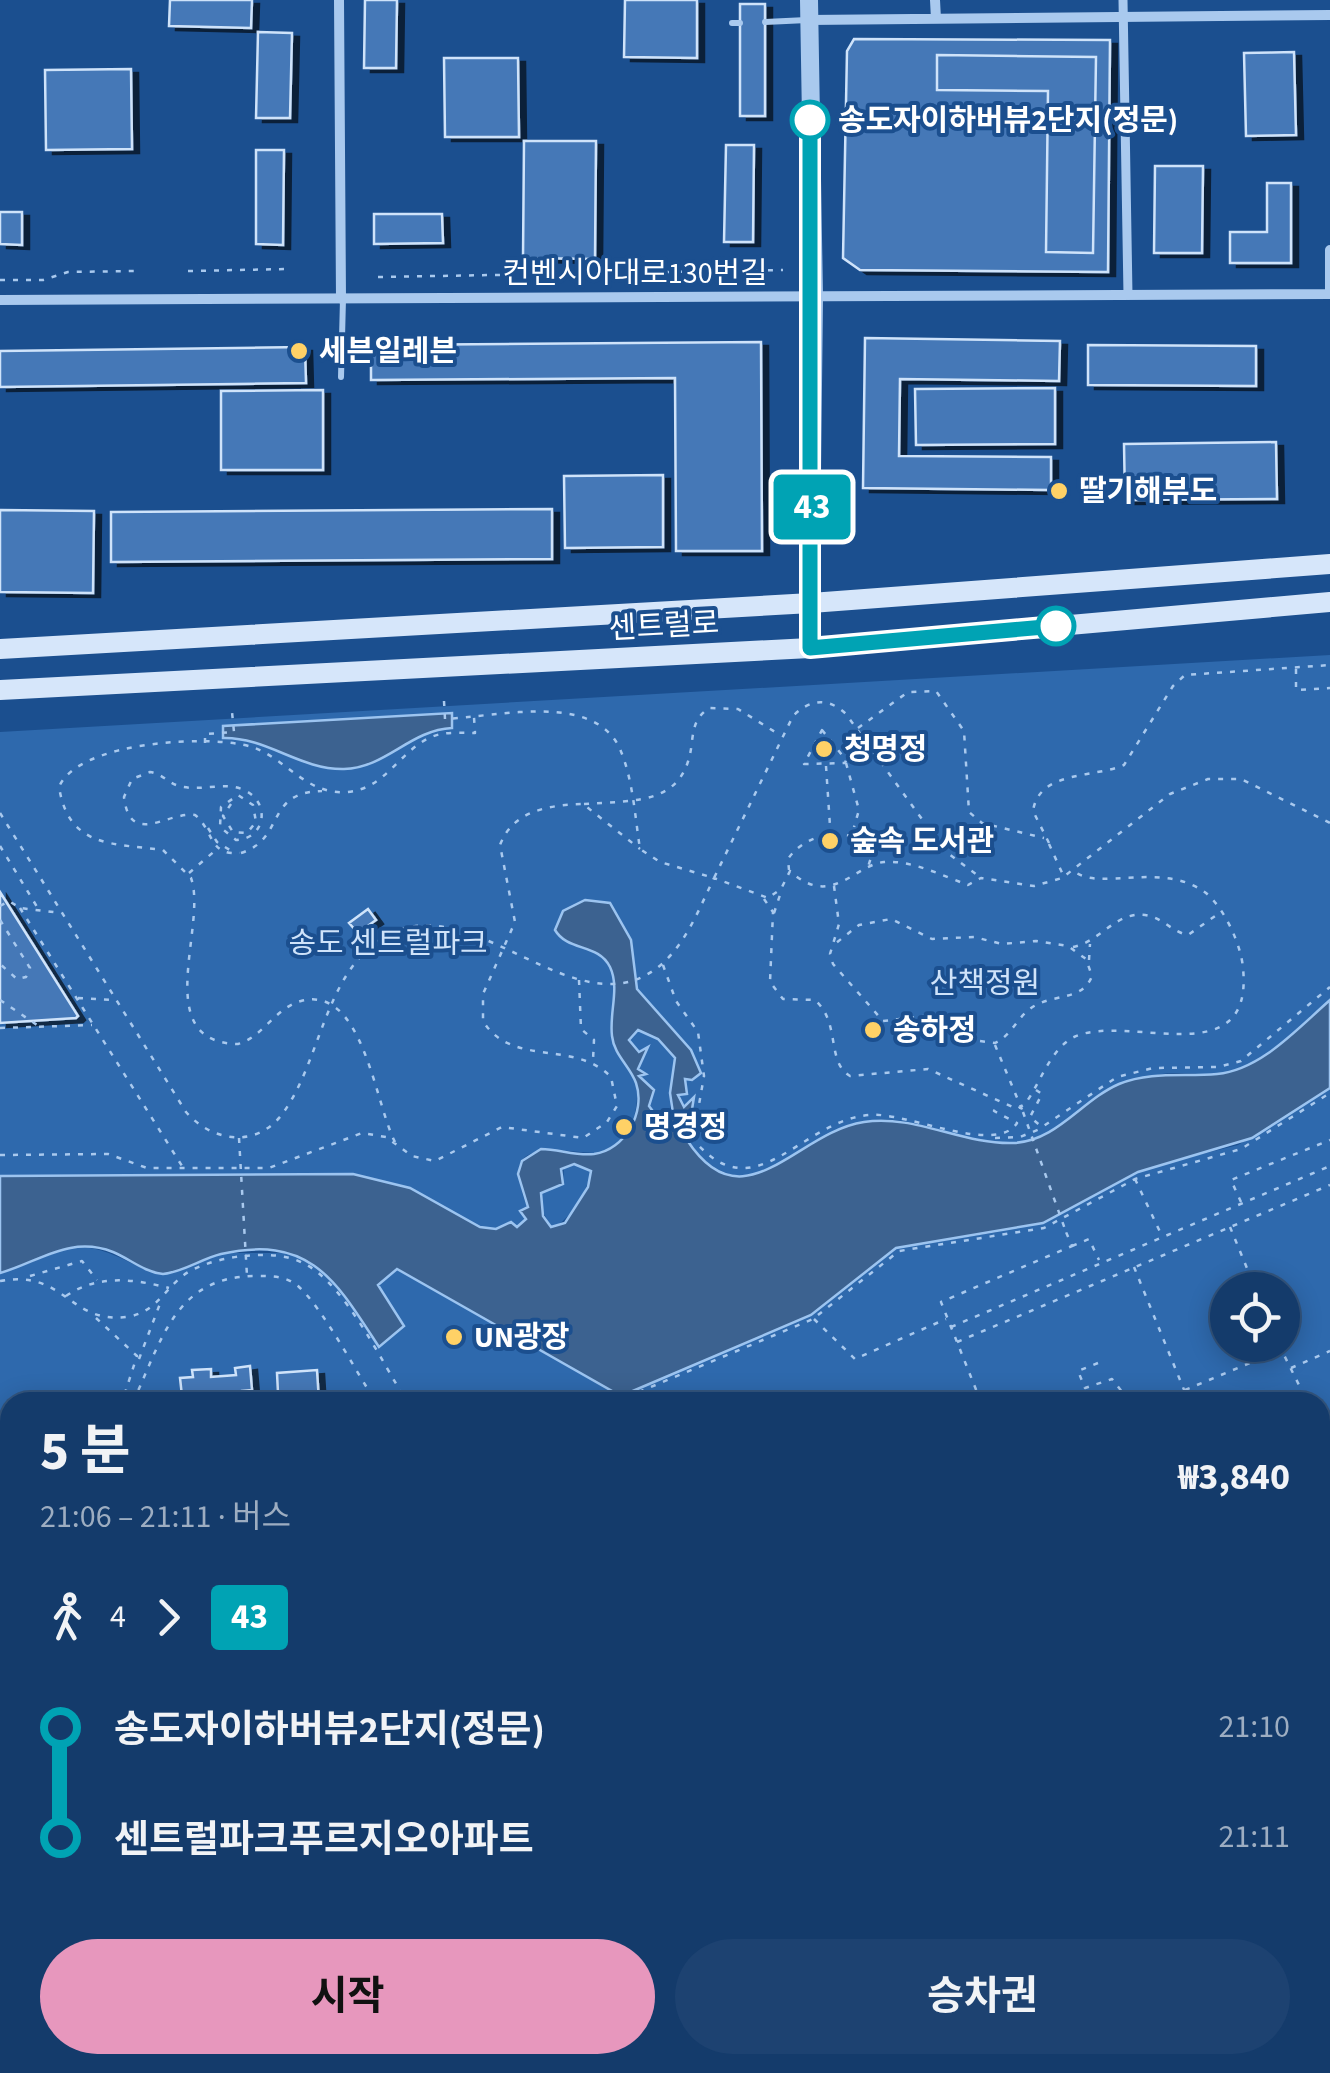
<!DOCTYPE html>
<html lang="ko">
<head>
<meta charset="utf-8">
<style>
  body { margin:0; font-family:"Source Sans 3","Noto Sans KR",sans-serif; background:#1d4271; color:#f1f3f6; height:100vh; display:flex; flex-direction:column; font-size:38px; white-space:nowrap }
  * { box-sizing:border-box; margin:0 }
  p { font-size:32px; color:#9dadc1 }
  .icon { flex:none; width:55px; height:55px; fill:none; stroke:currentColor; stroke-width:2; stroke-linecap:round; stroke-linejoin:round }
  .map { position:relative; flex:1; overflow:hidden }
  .side { position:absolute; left:0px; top:1392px; width:1330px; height:682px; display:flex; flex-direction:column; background:#143b6b; border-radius:30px 30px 0 0; box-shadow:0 5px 25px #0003,0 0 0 2px #33557e }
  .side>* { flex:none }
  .badge { padding:0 20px; border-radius:8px; font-size:35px; line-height:65px }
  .buttons { position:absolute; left:1210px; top:1272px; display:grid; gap:20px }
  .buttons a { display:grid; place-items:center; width:90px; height:90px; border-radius:50%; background:#143b6b; box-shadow:0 5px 25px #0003,0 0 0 2px #33557e; font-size:50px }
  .map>.badge { position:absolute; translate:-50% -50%; box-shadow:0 0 0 5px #fff }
  .legs { display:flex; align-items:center; gap:15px; height:110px; padding:0 40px; font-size:32px }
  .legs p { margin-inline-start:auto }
  .head { display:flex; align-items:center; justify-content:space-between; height:170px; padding:0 40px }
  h1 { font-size:55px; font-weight:700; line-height:75px }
  .button { display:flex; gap:20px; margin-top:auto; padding:20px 40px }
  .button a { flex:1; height:115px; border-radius:60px; background:#e797bd; color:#111; font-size:40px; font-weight:700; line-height:115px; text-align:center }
  .button a+a { background:#1d4271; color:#f1f3f6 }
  ul { padding:0 40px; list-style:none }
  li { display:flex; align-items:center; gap:35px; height:110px; font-size:38px }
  li i { display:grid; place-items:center; width:15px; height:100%; margin:0 12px; background:currentColor }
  li i::after { content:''; width:25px; height:25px; margin:-12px; border:8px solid; border-radius:50%; background:#143b6b }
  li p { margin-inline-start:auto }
  li:first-child i { background:linear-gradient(#0000 50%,currentColor 0) }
  li:last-child i { background:linear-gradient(currentColor 50%,#0000 0) }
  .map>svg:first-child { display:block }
  .green { fill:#2e69ad; fill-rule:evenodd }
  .water { fill:#3c6290; stroke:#9cc4f0; stroke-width:2.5; fill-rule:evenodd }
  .building { fill:#4478b7; stroke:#cfe3fa; stroke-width:2.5; filter:url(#shadow) }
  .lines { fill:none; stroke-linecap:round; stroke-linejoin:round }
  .path { stroke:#a9c9ee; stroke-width:2.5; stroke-dasharray:5 8; stroke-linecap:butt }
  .service { stroke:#a9c9ee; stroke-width:6 }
  .pedestrian { stroke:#a9c9ee; stroke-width:9 }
  .minor { stroke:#a9c9ee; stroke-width:10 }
  .tertiary { stroke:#a9c9ee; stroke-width:18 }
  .secondary { stroke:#d6e6fa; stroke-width:20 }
  .path-bridge { stroke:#a9c9ee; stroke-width:2.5; stroke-dasharray:5 8; stroke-linecap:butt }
  .line-1-casing { stroke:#fff; stroke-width:22 }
  .line-1 { stroke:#00a3b4; stroke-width:15 }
  .stop-1-dot { fill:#fff; stroke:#00a3b4; stroke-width:5 }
  .poi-dot { fill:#ffd166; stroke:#1b4f8f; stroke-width:4 }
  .labels { text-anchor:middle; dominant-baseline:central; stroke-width:8; stroke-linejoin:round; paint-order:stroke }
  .stop-label { font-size:30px; font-weight:bold; fill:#fff; stroke:#1b4f8f; text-anchor:start }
  .street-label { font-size:30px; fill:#fff; stroke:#1b4f8f }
  .poi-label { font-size:30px; font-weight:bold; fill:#fff; stroke:#1b4f8f; text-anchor:start }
  .park-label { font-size:30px; fill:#cfe3fa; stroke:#1b4f8f }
</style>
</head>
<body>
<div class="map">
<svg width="1330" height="2073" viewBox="0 0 1330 2073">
  <defs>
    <filter id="shadow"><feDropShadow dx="7" dy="4" stdDeviation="0" flood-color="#0009"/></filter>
  </defs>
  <rect width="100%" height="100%" fill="#1b4f8f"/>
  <path class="green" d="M1330 655V1000C1299 1026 1265 1066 1224 1073 1200 1077 1171 1068 1148 1078 1110 1096 1059 1137 1018 1143 968 1149 918 1112 868 1121 793 1135 754 1222 688 1143L691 1104 682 1106 678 1095 687 1094 685 1079 700 1072 674 1030 666 1027 636 990 620 998C629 1048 663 1129 599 1153 577 1154 513 1137 519 1177 521 1187 523 1200 528 1207L524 1210 526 1219 516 1228 511 1222 495 1229 480 1227 410 1188 353 1174 0 1176V732Z
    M638 1030 658 1039 675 1058 669 1119 658 1118 649 1106 654 1093 640 1078 646 1074 638 1068 648 1047 639 1052 629 1041Z
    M1330 1088V1636L1320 1637V1402H10V1730L0 1731V1273C74 1251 70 1229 149 1272L228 1253H291L317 1264 347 1298 404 1326 377 1285 397 1269 621 1396 811 1315 896 1248 998 1232 1154 1166 1238 1145ZM1228 1290H1282V1345H1228Z
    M580 1164 591 1172C589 1188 567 1226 551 1227L542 1210V1191L563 1184 564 1167Z
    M424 2065H602V2073L399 2071Z"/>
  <path class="water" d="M452 713V728C410 730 386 768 344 769 300 770 267 737 223 738V726Z
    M585 900 610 903 631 940 637 989 691 1050 701 1073 692 1080 685 1079 687 1094 678 1095 684 1107 694 1097 687 1140C744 1227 796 1132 864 1122 914 1114 963 1145 1014 1143 1057 1141 1082 1100 1119 1084 1151 1071 1184 1077 1217 1074 1261 1070 1298 1028 1330 1000V1088L1252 1138 1138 1172 1043 1223 896 1248 811 1315 621 1396 397 1269 378 1285 404 1326 379 1347C336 1281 311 1234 221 1254 201 1259 183 1272 163 1274 144 1272 130 1259 113 1252 70 1235 39 1262 0 1273V1176L353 1174 410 1188 480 1227 496 1229 511 1222 517 1227 526 1219 520 1211 528 1207 518 1174 522 1161 541 1149C559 1149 575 1156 594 1154 625 1150 646 1112 636 1083 630 1066 614 1055 612 1036 609 1013 620 988 610 967 598 943 568 952 555 930L563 911ZM638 1030 658 1039 675 1058 670 1093 673 1113 669 1119 658 1118 649 1106 654 1090 639 1076 646 1074 638 1069 648 1047 639 1052 629 1040ZM574 1164 591 1171 588 1187 565 1223 551 1227 543 1216 541 1193 563 1184 561 1169Z"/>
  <path class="building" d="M170 0H252L251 28 169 26Z
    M365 0H397L396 68H364Z
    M625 0H697V58L624 57Z
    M740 4H765V116H740Z
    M258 32 292 33 290 118H256Z
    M854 39 1110 40 1108 272 860 270 843 258 847 51Z
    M1294 52 1296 135 1246 136 1244 53Z
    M937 55 1096 57 1093 253 1046 252 1048 91 937 90Z
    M444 58H518L519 137H445Z
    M131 69 132 149 46 150 45 70Z
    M524 141H596L595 259 523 258Z
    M726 145H754L753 242H724Z
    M256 150H284L283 245 256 244Z
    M1155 166H1203L1202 253H1154Z
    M1267 183H1291V263H1230V232H1267Z
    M0 212H22V245L0 244Z
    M374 214H442L443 243 374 244Z
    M865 338 1060 341 1059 381 900 379 899 456 1051 457V490L863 488Z
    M761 342 762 551H676L675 378 371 380V345Z
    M1088 345 1256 346V386L1088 385Z
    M305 347 306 383 0 387V351Z
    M1055 388V444L916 445 915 389Z
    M323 390V470H221V391Z
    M1276 442 1277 499 1125 500 1124 444Z
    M663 475V547L565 548 564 476Z
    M552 509V559L111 562V512Z
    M0 510 94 511 93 593 0 592Z
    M0 892 78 1016 76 1018 0 1023Z
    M368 909 376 920 358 933 349 923Z
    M250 1366 252 1390 242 1391V1398L253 1397 254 1402H229V1392L219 1393 220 1399 228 1398V1402H201L210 1400 209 1394 200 1395V1402H188V1396H182L180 1378 193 1377 192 1370 211 1369V1377L236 1375 235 1368Z
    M317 1370 319 1402H290L289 1392 278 1393 277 1373Z
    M1206 2065H1277L1286 2073H1205Z"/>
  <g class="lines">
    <path class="path" d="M188 271 288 269
      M378 277 783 270
      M0 280H43L68 272 137 271
      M1296 669V690L1330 688
      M444 701 445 719C495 717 594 691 620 749 633 779 635 817 640 849L660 862 714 878 793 716C810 699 828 697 846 714L945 851 980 877
      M858 728 908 692 936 691 964 731 969 812 982 823 1044 838
      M822 730 846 760 845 763 804 764Z
      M205 743V734L234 732 232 712
      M846 763 859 810 854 827
      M826 766 830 826
      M231 804 223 816 233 832 247 833 256 822 253 805 238 795 221 807 220 827 236 840C266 839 271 802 244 790 225 781 200 792 179 786 168 783 163 774 150 772L132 779 124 797C130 848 168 811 195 815 214 830 208 856 240 853
      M584 804C637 800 686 806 692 741 694 726 696 717 709 708L738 709 780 735
      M0 813 186 1112C212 1142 257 1149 283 1113 320 1062 324 979 378 941 469 876 577 1040 663 963 687 941 700 907 714 878L768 898 781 889 790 871C831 909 854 865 884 862 912 860 943 876 968 885L981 878 1034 886 1062 878 1170 794 1208 779H1241L1330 823
      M208 828 217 842 233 852
      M1049 843 1033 811C1039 770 1095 778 1124 765L1173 686 1185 675 1330 665
      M1049 844 1064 877
      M0 846 39 910
      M241 853C286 839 264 792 322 791
      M789 870 788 859C803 836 839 827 863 841L872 854 868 867
      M189 873 217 849
      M834 886 839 924 830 954 833 964 883 1021 933 1015 980 1041 995 1043C1013 1035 1018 1014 1036 1005 1057 994 1083 1000 1092 976L1086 959 1068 946 1036 941 1002 944 974 937 932 939 891 919 859 925 836 943
      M764 899 773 912 770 982 783 999 815 1000C841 1023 826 1062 850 1076L928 1069 1017 1109 1025 1104C1040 1084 1050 1049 1074 1037 1127 1012 1254 1077 1243 968 1241 944 1224 908 1206 893 1162 860 1098 892 1074 871
      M0 906 9 901 20 908 61 913
      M20 908 182 1166
      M774 913 781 892
      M0 920 30 968 26 977 17 979 0 964
      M1073 947C1100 942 1116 911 1145 915 1162 917 1172 932 1188 935L1218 914
      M1089 960 1090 944
      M663 965 676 1001 698 1032 704 1076 693 1139C755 1214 799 1121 869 1115 905 1111 996 1156 1017 1123L994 1111 997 1105
      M579 980 581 1029 594 1040 593 1060
      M78 998 115 1000
      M0 1000 37 1025
      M0 1028 92 1025
      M995 1045 1023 1112
      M1036 1090 1042 1094 1030 1117 1042 1127 1117 1077 1153 1068 1218 1067 1241 1061 1330 987
      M995 1138 1020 1137 1045 1127
      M395 1142C375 1104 363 984 301 1001 275 1008 263 1037 238 1044 149 1043 208 925 191 878L163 850C114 843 69 849 59 787 78 741 211 734 252 747 287 759 306 795 347 792 385 789 398 753 429 738 443 731 460 733 475 733L474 717
      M0 1155 108 1154 147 1168H269L362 1133 386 1137 412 1156 435 1161 502 1127 583 1138 607 1122 617 1106 611 1077C574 1039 512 1068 483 1021V994L515 922 500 845C513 810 550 805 583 804L640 849
      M1135 1179 1161 1234
      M1241 1202 1231 1180 1330 1140
      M1230 1227 1256 1290
      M1072 1246 1089 1239 1099 1260
      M1134 1267 1189 1402
      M30 1276 82 1261 97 1280
      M0 1281C65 1269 69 1324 126 1317 159 1313 166 1283 192 1270 208 1262 226 1258 243 1256 263 1254 285 1254 303 1263 344 1282 383 1364 407 1402
      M66 1296C98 1274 134 1279 169 1288
      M96 1318 137 1356 122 1402
      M814 1319 855 1359 946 1319
      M951 1327 1330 1166
      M957 1342 1330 1185
      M1279 1345 1301 1389
      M139 1359 161 1301
      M1098 1363 1078 1371 1085 1388 1112 1379 1130 1402
      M1291 1368 1330 1351
      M1185 1390 1281 1350
      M133 1402C162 1340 175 1276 256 1276 272 1276 287 1276 299 1287 324 1310 356 1372 376 1402
      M615 1402 813 1319 899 1251 1044 1228 1135 1179 1241 1149 1330 1093
      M981 1402 941 1302 1072 1246 1066 1232
      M1001 1402 1009 1399 1011 1402
      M1270 1402 1302 1390 1314 1402
      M1320 1409 1330 1420
      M0 1556 10 1560
      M1320 1578 1330 1577
      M1320 1589 1330 1588
      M1320 1599 1330 1598
      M1320 1607 1330 1606
      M1320 1614 1330 1613
      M0 1655 10 1631
      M0 1911 10 1915
      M477 2065 482 2073"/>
    <path class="service" d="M765 22 807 20
      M732 23H740
      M341 377 343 299
      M1320 1781 1330 1782
      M1195 2065 1198 2073"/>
    <path class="pedestrian" d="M1123 0 1128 295"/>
    <path class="minor" d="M339 0 341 299
      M935 0 936 19
      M808 20 1330 15
      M1330 294V250
      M0 300 1330 294
      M626 2065V2073
      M661 2065V2073
      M1137 2065V2073"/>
    <path class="tertiary" d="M809 0 814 297 810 648
      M1320 1693H1330"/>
    <path class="secondary" d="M0 649 811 603 1330 564
      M0 690 810 648 1330 602
      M0 1785 10 1789
      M0 1935 10 1938
      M359 2065 380 2073
      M755 2065 776 2073"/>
    <path class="path-bridge" d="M1023 1112 1066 1232
      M239 1138 247 1276"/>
  </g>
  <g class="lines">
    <g class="line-1-casing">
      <path id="line-1" d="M810 120V648L1056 626"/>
    </g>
    <use href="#line-1" class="line-1"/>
  </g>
  <g class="stop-1-dot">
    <circle cx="810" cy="120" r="18"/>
    <circle cx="1056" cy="626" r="18"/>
  </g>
  <g class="poi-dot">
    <circle cx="299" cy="351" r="10"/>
    <circle cx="1059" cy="491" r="10"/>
    <circle cx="824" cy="749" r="10"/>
    <circle cx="830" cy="841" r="10"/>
    <circle cx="873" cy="1030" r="10"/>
    <circle cx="624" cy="1127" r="10"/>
    <circle cx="454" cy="1337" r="10"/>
  </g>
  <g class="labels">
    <g class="stop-label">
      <text x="838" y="120">송도자이하버뷰2단지(정문)</text>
    </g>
    <g class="street-label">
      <text x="635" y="273">컨벤시아대로130번길</text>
      <text transform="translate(664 626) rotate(-3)">센트럴로</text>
    </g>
    <g class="poi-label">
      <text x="319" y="351">세븐일레븐</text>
      <text x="1079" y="491">딸기해부도</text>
      <text x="844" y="749">청명정</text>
      <text x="850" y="841">숲속 도서관</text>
      <text x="893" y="1030">송하정</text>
      <text x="644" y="1127">명경정</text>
      <text x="474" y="1337">UN광장</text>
    </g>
    <g class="park-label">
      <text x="388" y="943">송도 센트럴파크</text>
      <text x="985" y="983">산책정원</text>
    </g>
  </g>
</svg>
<div class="buttons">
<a><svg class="icon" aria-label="locate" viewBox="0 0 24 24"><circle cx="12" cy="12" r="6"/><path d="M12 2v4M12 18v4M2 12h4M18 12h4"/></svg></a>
</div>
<b class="badge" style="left:812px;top:507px;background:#00a3b4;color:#fff">43</b>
<section class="side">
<div class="head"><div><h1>5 분</h1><p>21:06 – 21:11 · 버스</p></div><b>₩3,840</b></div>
<div class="legs"><svg class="icon" aria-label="walk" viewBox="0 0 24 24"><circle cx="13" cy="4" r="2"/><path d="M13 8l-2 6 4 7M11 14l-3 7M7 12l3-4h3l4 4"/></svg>4<svg class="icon" aria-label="forward" viewBox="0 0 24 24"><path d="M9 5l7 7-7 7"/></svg><b class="badge" style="background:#00a3b4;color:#fff">43</b></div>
<ul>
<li><i style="color:#00a3b4"></i><b>송도자이하버뷰2단지(정문)</b><p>21:10</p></li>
<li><i style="color:#00a3b4"></i><b>센트럴파크푸르지오아파트</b><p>21:11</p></li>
</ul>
<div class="button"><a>시작</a><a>승차권</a></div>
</section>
</div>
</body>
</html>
